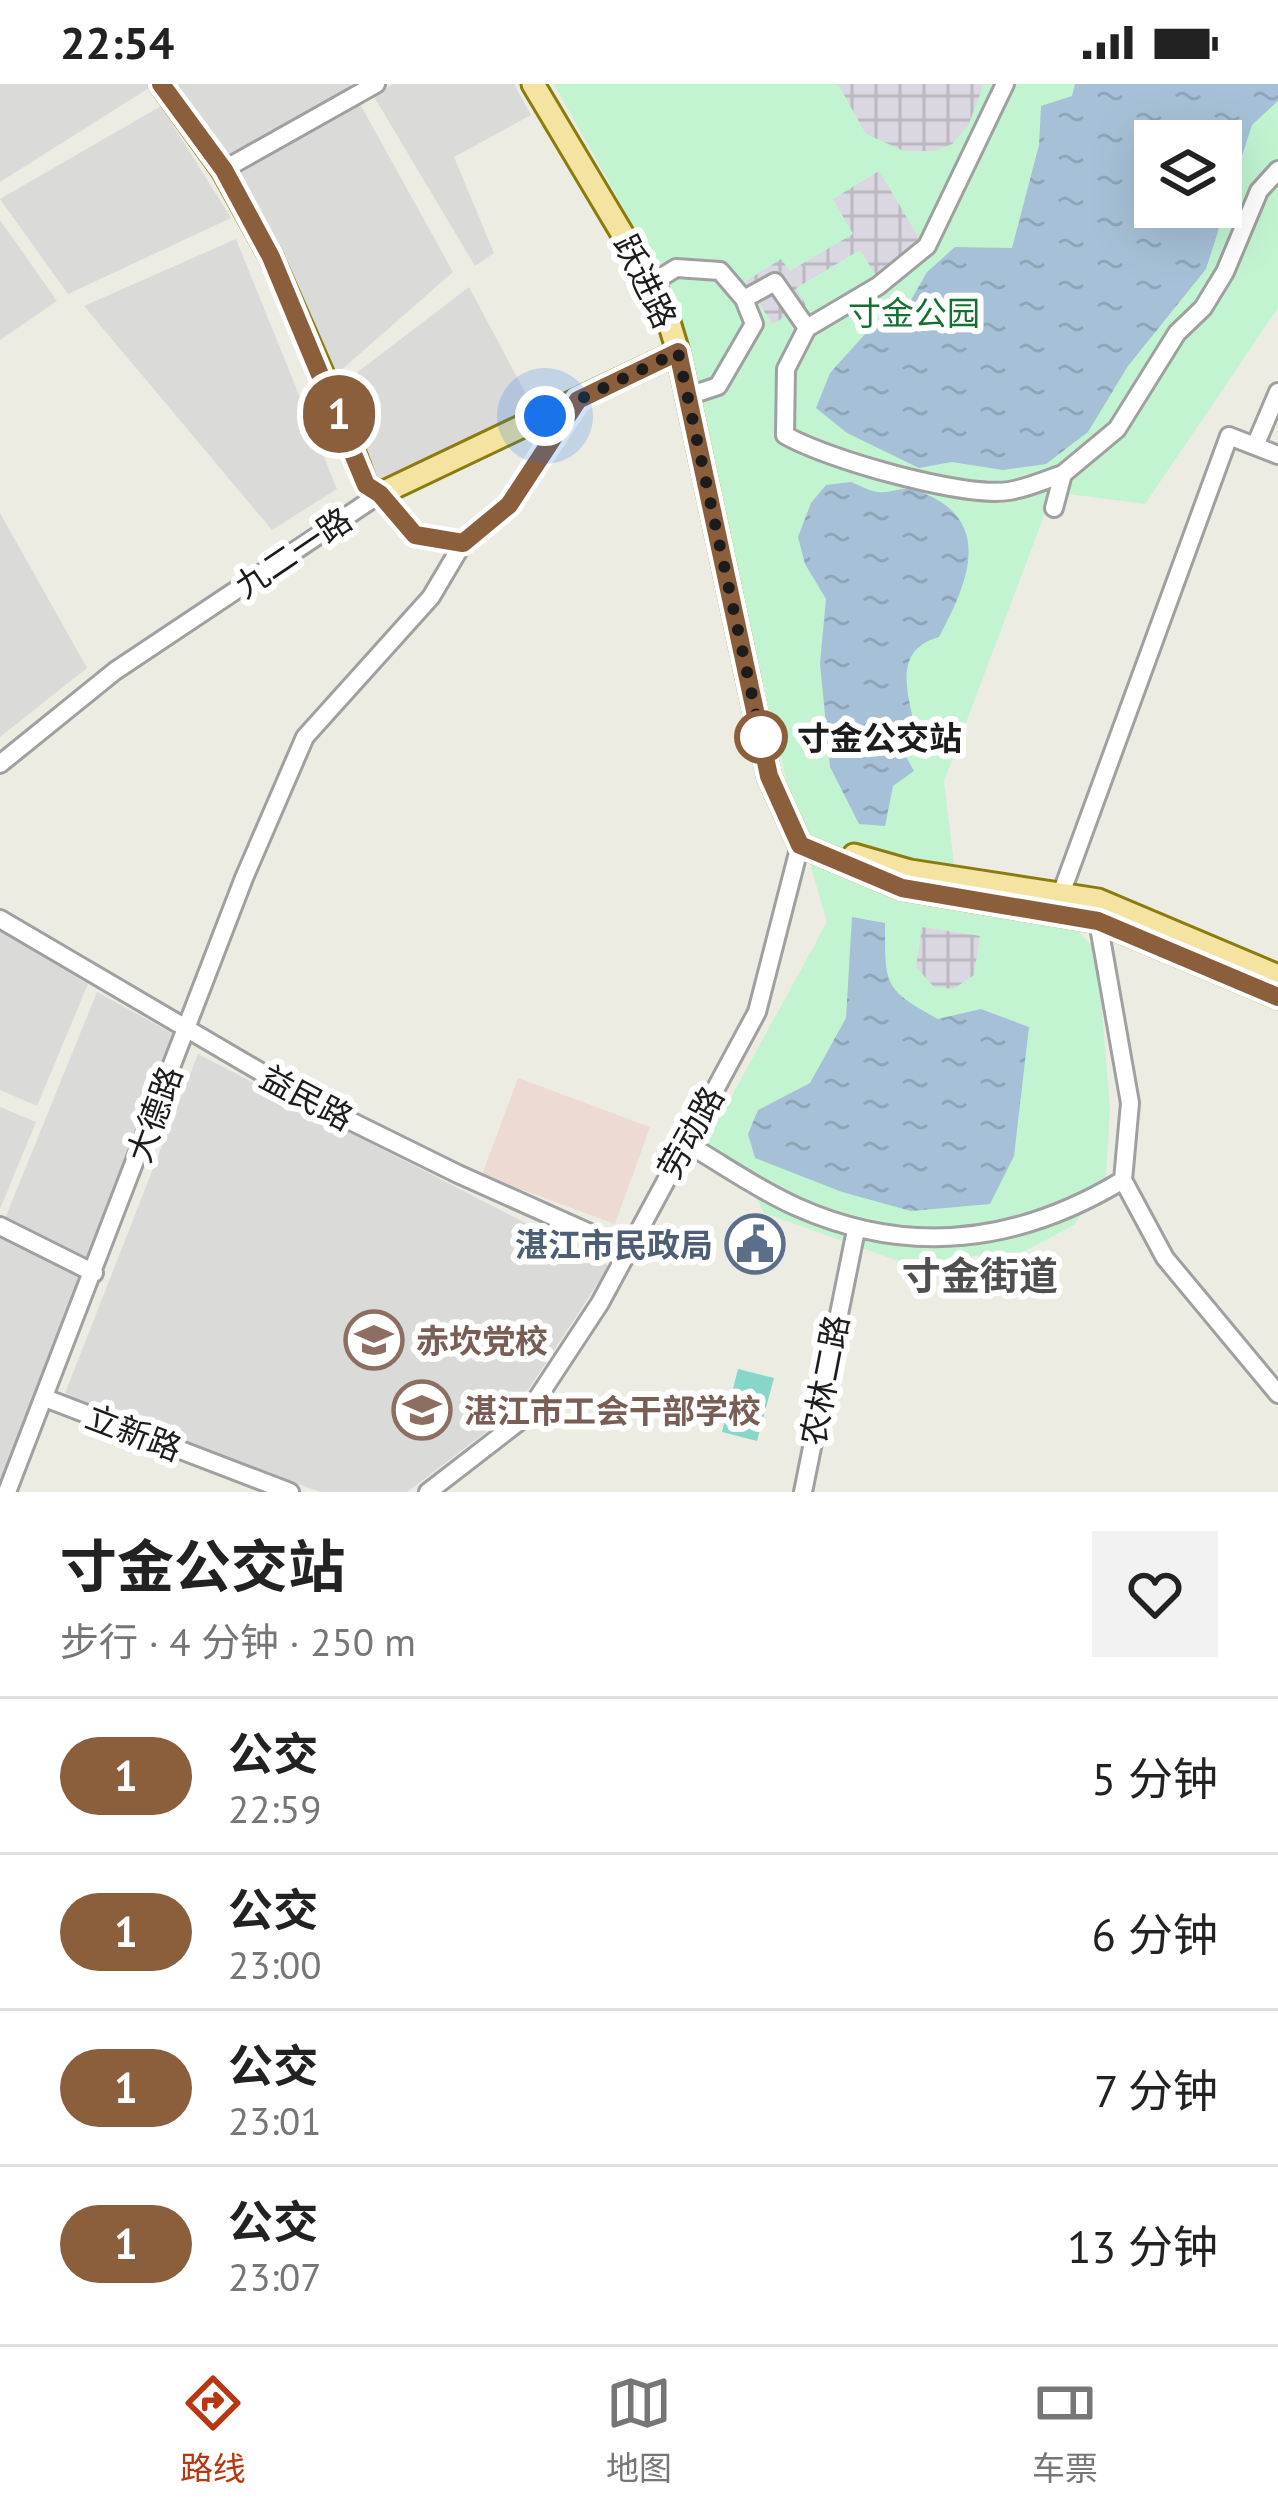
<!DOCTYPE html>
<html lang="zh">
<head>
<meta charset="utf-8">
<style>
  body { margin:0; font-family:"PT Sans","Noto Sans SC",sans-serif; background:#f2f2f2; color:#222; height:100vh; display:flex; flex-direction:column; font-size:45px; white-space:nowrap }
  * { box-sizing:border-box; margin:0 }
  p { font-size:39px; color:#767676 }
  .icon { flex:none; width:66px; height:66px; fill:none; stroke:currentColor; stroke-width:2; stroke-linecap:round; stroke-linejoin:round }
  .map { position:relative; height:1408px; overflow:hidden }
  .details { display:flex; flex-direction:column; background:#fff; flex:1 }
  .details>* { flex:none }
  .badge { padding:0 24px; border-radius:39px; font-size:42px; line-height:78px }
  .fabs { position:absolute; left:1134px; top:36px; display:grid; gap:24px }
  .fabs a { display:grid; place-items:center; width:108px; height:108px; border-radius:0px; background:#fff; box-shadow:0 12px 48px #0002; font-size:60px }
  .you { position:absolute; width:60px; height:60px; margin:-30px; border:9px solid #fff; border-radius:50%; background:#1a73e8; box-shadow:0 0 0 18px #1a73e833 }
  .map>.badge { position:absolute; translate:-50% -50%; box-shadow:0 0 0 6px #fff }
  .round { display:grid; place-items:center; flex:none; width:126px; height:126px; border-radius:0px; background:#f2f2f2 }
  .summary { display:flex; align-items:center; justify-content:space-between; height:204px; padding:0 60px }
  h1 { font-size:57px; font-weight:700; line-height:90px }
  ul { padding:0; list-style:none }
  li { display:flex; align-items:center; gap:36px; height:156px; padding:0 60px; border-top:3px solid #e0e0e0 }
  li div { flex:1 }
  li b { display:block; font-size:45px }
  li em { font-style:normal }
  li .badge { min-width:132px; font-weight:700; text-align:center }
  .status { display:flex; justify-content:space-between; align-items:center; height:84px; padding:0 60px; background:#fff; direction:ltr }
  .status svg { height:33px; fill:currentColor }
  .tabs { display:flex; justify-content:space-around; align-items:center; height:168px; border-top:3px solid #e0e0e0; background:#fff; font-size:33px; color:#767676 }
  .tabs a { display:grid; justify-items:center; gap:6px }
  .tabs .current { color:#b93610 }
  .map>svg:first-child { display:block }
  .residential { fill:#dadad9 }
  .commercial { fill:#eddad3 }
  .park { fill:#c2f4d2; fill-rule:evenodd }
  .pitch { fill:#86d6ca }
  .plaza { fill:url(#plaza-grid) }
  .water { fill:url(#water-ripples); fill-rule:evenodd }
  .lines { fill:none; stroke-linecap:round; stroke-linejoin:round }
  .minor-casing { stroke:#a0a0a0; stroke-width:22 }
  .major-casing { stroke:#897c0c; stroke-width:27 }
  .minor { stroke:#fff; stroke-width:16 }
  .major { stroke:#f4e3a1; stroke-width:21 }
  .line-casing { stroke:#fff; stroke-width:27 }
  .line { stroke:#8b5e3c; stroke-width:18 }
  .walk { stroke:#1c1c1c; stroke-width:12; stroke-dasharray:0 21.6 }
  .stop-dot { fill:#fff; stroke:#8b5e3c; stroke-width:6 }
  .labels { text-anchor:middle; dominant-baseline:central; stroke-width:12; stroke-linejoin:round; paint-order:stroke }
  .street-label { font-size:33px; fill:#1c1c1c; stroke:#fff }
  .park-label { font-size:33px; fill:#147131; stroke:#fff }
  .stop-label { font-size:33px; font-weight:bold; fill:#1c1c1c; stroke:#fff; text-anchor:start }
  .service-label { font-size:33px; font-weight:bold; fill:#4e5e75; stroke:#fff; text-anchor:end }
  .education-label { font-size:33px; font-weight:bold; fill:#785e54; stroke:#fff; text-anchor:start }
  .quarter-label { font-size:39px; font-weight:bold; fill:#4f4f4f; stroke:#fff }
</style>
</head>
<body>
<div class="status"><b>22:54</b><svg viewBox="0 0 49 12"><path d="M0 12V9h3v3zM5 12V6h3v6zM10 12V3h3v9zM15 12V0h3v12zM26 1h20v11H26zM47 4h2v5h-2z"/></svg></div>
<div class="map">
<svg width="1278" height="1408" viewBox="0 0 1278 1408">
  <defs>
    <pattern id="plaza-grid" width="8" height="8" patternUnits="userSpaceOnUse" patternTransform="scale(3)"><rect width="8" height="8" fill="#dad7e2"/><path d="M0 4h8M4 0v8" fill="none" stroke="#bab8c1"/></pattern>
    <pattern id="water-ripples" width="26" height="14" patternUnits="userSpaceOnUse" patternTransform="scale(3)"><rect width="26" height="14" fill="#a6c1d7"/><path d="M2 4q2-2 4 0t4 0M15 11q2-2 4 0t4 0" fill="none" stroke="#8ea5b8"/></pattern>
  </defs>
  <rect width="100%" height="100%" fill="#edece3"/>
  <path class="residential" d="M0 0H146L149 4 0 98Z
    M166 0H350L353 5 226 76Z
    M394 0H514L531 31 454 73 494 169 475 182 373 11Z
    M360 20 453 188 331 295 235 89Z
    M161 22 231 134 68 210 0 115Z
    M0 136 57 217 0 256Z
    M236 155 337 405 272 446 84 222Z
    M469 203 535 327 380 397 338 303Z
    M0 429 87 584 0 653Z
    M0 847 88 900 37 1022 0 1006Z
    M97 908 177 952 90 1182 4 1137Z
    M198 970 609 1182 515 1326 407 1408H320L64 1312Z
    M0 1023 36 1038 0 1125Z
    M0 1153 85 1194 0 1408Z"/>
  <path class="commercial" d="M518 994 650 1043 615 1140 482 1091Z"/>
  <path class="park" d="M554 0H1278V224L1145 420 1053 408 944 697 959 822 1070 839 1097 867 1110 1023 1106 1094 1074 1141 1025 1167 904 1179 764 1129 745 1092 706 1059 827 838 788 704 672 211ZM1155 57H1221V123H1155Z"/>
  <path class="pitch" d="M738 1285 774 1294 757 1357 722 1348Z"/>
  <path class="plaza" d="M838 0H981L983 2 968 42 952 60 935 67H904L866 50Z
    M879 87 925 164 877 193 860 166 796 204 806 221 772 240 746 197 781 175 790 187 853 150 833 115Z
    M922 843 980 852 974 891 953 905 934 903 916 883Z"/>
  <path class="water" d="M1075 0H1278V17L1252 41 1206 185 1128 282 1088 348 1046 380 1003 386 952 378 919 384 847 349 816 324 830 289 876 238 890 239 907 223 927 188 955 163 1012 164 1039 61 1041 22 1072 12ZM1221 57V123H1155V57Z
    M851 398C859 401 869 407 878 408 890 410 903 402 915 406 996 433 969 497 939 553 888 567 911 617 917 654L904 669 914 687 893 702 885 742 859 740 830 683 820 579 826 515 805 480 798 453 811 419 826 401Z
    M852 833 885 839C885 901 883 905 938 935L981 925 1029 943 1014 1072 990 1120 911 1127 842 1108 755 1074 748 1050 758 1026 810 999 846 934Z"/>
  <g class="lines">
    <g class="minor-casing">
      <path id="minor" d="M223 86 376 0
        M652 199 676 184 720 187 744 215
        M807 244 786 285 785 351C826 375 963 414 1009 407 1028 404 1045 396 1063 390
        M688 312 718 302 754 240 744 215 775 198 807 244 878 202 927 162 1005 0
        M1255 362 1278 308
        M1054 424 1063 390 1117 345 1177 249 1203 224 1225 188 1259 107 1278 86
        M0 680 115 587 380 410 415 451 463 459 509 421 578 316
        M1061 810 1229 352 1278 371
        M0 835 310 1017 458 1090 628 1166
        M684 1058C721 1079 758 1106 797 1123 909 1173 1019 1159 1123 1096L1130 1019 1098 837
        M1123 1096 1165 1174 1278 1310
        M0 1142 94 1189
        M45 1314 290 1408
        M7 1408 244 794 305 653 431 513 463 459
        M428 1408 525 1333 600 1219 757 928 800 761
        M803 1408 856 1146"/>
    </g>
    <g class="major-casing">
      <path id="major" d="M161 0 223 86 271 173 334 316 366 401 380 410 678 268
        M533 0 663 218 678 268 769 692 800 761
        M800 761 902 804 1098 837 1278 913
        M854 771 910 787 1098 816 1278 892"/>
    </g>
    <use href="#minor" class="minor"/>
    <use href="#major" class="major"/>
  </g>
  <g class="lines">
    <g class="line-casing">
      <path id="line" d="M161 0 224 86 271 173 366 401 380 410 415 451 463 459 509 421 578 316 678 268 769 692 800 761 902 804 1098 837 1278 913"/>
    </g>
    <use href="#line" class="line"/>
    <path class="walk" d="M545 332 678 268 761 653"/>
  </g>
  <defs>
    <g id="civic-ring" transform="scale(3)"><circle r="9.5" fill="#fff" stroke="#5c6f8a" stroke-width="1.5"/><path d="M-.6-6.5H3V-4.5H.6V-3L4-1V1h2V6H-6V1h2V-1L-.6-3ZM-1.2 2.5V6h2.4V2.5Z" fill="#5c6f8a"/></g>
    <g id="school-ring" transform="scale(3)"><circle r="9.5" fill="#fff" stroke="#8d6e63" stroke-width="1.5"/><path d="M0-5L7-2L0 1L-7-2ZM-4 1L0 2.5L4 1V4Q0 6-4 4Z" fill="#8d6e63"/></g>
  </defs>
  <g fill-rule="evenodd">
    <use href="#civic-ring" x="755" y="1160"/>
    <use href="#school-ring" x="374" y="1256"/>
    <use href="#school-ring" x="422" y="1326"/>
  </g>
  <circle class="stop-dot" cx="761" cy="653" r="24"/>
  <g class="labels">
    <g class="street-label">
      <text transform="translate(646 197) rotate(64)">跃进路</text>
      <text transform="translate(293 468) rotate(-34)">九二一路</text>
      <text transform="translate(307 1013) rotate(28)">益民路</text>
      <text transform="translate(154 1030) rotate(-70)">大德路</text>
      <text transform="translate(690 1048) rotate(-61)">劳动路</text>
      <text transform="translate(824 1296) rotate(-79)">农林二路</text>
      <text transform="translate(134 1348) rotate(21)">立新路</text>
    </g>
    <g class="park-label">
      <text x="914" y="228">寸金公园</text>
    </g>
    <g class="stop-label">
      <text x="797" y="653">寸金公交站</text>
    </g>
    <g class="service-label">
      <text x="713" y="1160">湛江市民政局</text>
    </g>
    <g class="education-label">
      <text x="416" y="1256">赤坎党校</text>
      <text x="464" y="1326">湛江市工会干部学校</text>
    </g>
    <g class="quarter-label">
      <text x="980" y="1191">寸金街道</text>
    </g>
  </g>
</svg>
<div class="fabs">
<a><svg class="icon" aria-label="layers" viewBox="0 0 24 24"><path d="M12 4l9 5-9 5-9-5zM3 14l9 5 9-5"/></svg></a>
</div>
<div class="you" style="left:545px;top:332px"></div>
<b class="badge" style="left:339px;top:330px;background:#8b5e3c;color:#fff">1</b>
</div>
<section class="details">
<div class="summary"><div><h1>寸金公交站</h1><p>步行 · 4 分钟 · 250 m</p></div><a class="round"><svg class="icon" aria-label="heart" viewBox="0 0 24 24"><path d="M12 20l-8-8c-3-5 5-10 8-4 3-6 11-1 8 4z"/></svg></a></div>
<ul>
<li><span class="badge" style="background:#8b5e3c;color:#fff">1</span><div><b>公交</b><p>22:59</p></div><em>5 分钟</em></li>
<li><span class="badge" style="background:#8b5e3c;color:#fff">1</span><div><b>公交</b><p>23:00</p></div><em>6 分钟</em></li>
<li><span class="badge" style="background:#8b5e3c;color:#fff">1</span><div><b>公交</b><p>23:01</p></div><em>7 分钟</em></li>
<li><span class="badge" style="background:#8b5e3c;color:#fff">1</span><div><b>公交</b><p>23:07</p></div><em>13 分钟</em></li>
</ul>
</section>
<nav class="tabs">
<a class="current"><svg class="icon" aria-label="directions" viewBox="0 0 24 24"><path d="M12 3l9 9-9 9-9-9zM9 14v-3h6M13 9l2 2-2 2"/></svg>路线</a>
<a><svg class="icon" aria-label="map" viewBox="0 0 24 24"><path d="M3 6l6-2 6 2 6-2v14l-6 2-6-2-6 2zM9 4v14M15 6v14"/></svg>地图</a>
<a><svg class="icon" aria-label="tickets" viewBox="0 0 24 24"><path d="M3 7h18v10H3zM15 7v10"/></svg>车票</a>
</nav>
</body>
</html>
